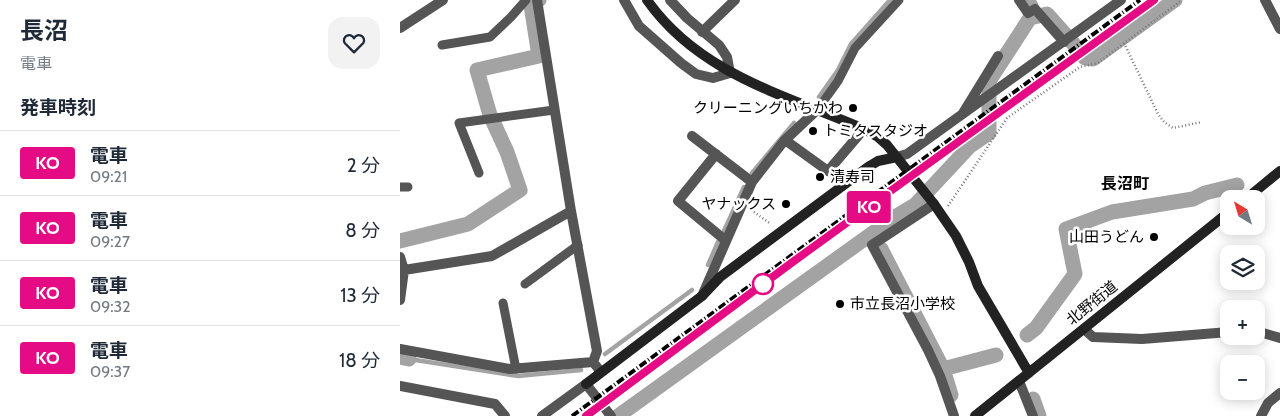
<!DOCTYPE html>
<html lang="ja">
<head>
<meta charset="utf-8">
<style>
  body { margin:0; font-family:Cabin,"Noto Sans JP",sans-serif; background:#f2f2f3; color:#1f2937; height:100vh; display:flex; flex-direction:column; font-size:19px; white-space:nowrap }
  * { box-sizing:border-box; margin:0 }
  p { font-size:16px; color:#747a83 }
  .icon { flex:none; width:28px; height:28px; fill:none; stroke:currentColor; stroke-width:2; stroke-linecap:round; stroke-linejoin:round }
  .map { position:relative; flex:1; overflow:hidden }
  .details { display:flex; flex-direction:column; background:#fff; width:400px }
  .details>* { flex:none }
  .badge { padding:0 10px; border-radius:4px; font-size:18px; line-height:32px }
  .needle { width:32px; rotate:322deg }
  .buttons { position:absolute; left:820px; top:190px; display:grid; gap:10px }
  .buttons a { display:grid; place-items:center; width:45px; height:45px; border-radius:10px; background:#fff; box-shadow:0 2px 12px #0003; font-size:25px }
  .map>.badge { position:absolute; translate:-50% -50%; box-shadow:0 0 0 2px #fff }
  h2 { padding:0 20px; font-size:19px; line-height:45px }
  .round { display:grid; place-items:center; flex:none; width:52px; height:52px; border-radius:15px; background:#f2f2f3 }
  .head { display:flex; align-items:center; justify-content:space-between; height:85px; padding:0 20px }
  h1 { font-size:24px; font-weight:700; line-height:38px }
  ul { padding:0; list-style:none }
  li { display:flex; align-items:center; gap:15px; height:65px; padding:0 20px; border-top:1px solid #e0e1e3 }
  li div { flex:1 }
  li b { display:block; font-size:19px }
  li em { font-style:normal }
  li .badge { min-width:55px; font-weight:700; text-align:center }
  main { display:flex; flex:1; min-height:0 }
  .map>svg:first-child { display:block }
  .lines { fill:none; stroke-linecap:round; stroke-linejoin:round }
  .stream { stroke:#a3a3a3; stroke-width:4.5 }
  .canal { stroke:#a3a3a3; stroke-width:15 }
  .path { stroke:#777; stroke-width:2.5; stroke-dasharray:1 2.5; stroke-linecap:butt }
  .lane { stroke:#555; stroke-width:9 }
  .street { stroke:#555; stroke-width:10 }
  .secondary { stroke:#222; stroke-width:10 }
  .rail { stroke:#000; stroke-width:4; stroke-dasharray:8 2.5 1 2.5; stroke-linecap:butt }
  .line-casing { stroke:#fff; stroke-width:11 }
  .line { stroke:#e50b84; stroke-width:8 }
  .poi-dot { fill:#000; stroke:#fff; stroke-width:2 }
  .stop-dot { fill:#fff; stroke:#e50b84; stroke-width:2.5 }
  .labels { text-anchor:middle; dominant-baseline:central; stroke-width:5; stroke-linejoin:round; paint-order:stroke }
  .poi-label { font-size:15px; fill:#000; stroke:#fff; text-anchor:end }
  .street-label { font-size:15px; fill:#000; stroke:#fff }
  .neighbourhood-label { font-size:16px; font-weight:bold; fill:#000; stroke:#fff }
</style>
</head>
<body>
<main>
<section class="details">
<div class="head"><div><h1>長沼</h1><p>電車</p></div><a class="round"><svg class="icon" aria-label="heart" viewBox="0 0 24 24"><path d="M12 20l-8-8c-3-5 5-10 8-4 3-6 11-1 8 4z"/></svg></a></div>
<h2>発車時刻</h2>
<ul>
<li><span class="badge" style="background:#e50b84;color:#fff">KO</span><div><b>電車</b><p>09:21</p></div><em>2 分</em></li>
<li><span class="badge" style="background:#e50b84;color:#fff">KO</span><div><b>電車</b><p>09:27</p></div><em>8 分</em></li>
<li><span class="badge" style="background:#e50b84;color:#fff">KO</span><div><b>電車</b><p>09:32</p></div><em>13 分</em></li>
<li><span class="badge" style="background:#e50b84;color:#fff">KO</span><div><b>電車</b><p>09:37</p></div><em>18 分</em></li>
</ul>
</section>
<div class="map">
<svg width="880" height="416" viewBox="0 0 880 416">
  <rect width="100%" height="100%" fill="#fff"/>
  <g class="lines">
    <path class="stream" d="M419 97 438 70 451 44 490 0
      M352 173 394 123
      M324 231 344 187
      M308 265 318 242
      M205 354 292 290
      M9 359 118 376 181 370"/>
    <path class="canal" d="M630 18 647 14 672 42 685 58 693 59 775 0
      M0 241 68 224 120 190 107 152 90 115 77 70 139 56 131 5 139 0
      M481 249 543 369 551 395
      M627 335 636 328 675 274 666 229 712 212 793 199 805 193 837 185
      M0 357 9 359
      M543 369 596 355
      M633 399 639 416
      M218 416 495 217 515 205 570 146 589 133V81L630 18 631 6 627 0"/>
    <path class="path" d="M724 43 758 114 764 122 773 128 802 122
      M548 206 607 118 680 67 698 63 782 0
      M351 210 371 224"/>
    <path class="lane" d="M42 45 90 37 111 17 126 0
      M418 109 438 81 455 48 499 0
      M79 173 59 123 154 110
      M0 187H8
      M125 284 178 245
      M103 303 116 369"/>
    <path class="street" d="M137 0 171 211 197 351 193 362 201 372
      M224 0 239 26 281 63 296 74 313 78 330 73 327 57 319 45 287 18 270 0
      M619 0 628 13 635 9 664 42
      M865 0 880 29
      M0 28 43 0
      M302 32 335 0
      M563 113 598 56
      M292 136 352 182
      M385 140 428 171 464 129
      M316 154 278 201 325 240
      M497 157 507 154 721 0
      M534 204 472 245 528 350 540 376 554 416
      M0 257 4 270 92 256 171 211
      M302 296 352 182 384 141 418 109
      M0 300 4 270
      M684 329 693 337 742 339 829 332
      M856 331 880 338
      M0 349 110 369 193 362
      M619 381 633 416
      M0 386 95 404 105 416
      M142 416 186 384 211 416
      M861 416 868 403 880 393"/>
    <path class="secondary" d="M247 0C299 74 385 95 464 129L478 137 487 145 534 204 556 236 569 262 578 286 629 373
      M846 199 880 171
      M186 384 302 296 320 277 468 167 478 161 497 157
      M575 416 829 212"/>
    <path class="rail" d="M636 85 753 0
      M172 416 740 0
      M187 416 333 306"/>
  </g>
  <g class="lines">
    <g class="line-casing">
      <path id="line" d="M186 416 394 261 754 0"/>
    </g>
    <use href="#line" class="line"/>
  </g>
  <g class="poi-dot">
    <circle cx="453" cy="108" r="5"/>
    <circle cx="413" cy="131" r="5"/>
    <circle cx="420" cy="177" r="5"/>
    <circle cx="386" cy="204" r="5"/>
    <circle cx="754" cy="237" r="5"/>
    <circle cx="440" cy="304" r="5"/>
  </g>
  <circle class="stop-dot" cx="363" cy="284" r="10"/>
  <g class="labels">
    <g class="poi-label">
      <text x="443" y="108">クリーニングいちかわ</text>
      <text x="423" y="131" text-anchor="start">トミタスタジオ</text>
      <text x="430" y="177" text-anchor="start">清寿司</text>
      <text x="376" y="204">ヤナックス</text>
      <text x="744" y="237">山田うどん</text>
      <text x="450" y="304" text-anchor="start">市立長沼小学校</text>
    </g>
    <g class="street-label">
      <text transform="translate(692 303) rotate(-39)">北野街道</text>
    </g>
    <g class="neighbourhood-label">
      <text x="725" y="183">長沼町</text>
    </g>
  </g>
</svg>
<div class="buttons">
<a><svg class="needle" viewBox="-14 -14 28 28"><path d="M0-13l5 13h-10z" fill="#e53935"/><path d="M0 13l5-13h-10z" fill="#747a83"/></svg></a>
<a><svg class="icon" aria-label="layers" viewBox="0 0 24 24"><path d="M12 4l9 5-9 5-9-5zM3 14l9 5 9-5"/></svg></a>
<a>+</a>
<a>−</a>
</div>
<b class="badge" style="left:469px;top:207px;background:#e50b84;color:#fff">KO</b>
</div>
</main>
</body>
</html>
